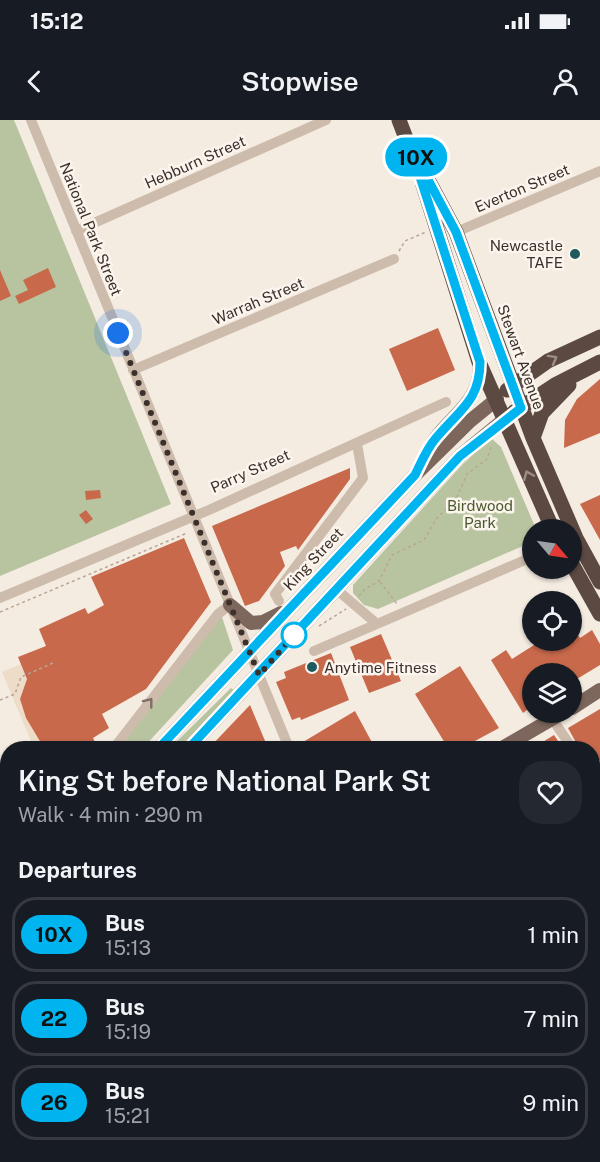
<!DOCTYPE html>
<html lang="en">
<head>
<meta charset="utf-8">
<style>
  body { margin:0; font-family:"Public Sans",sans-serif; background:#242831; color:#f1f3f6; height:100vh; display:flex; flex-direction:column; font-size:22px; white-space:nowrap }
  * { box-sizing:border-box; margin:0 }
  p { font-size:20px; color:#9ea1a6 }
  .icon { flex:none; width:33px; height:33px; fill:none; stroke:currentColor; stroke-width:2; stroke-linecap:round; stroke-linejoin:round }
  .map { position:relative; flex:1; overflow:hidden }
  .panel { position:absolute; left:0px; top:621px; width:600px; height:422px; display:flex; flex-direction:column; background:#171b24; border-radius:24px 24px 0 0; box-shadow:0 2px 4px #0004 }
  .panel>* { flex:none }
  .badge { padding:0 12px; border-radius:20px; font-size:21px; line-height:39px }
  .needle { width:39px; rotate:119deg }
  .fabs { position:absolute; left:522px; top:399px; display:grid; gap:12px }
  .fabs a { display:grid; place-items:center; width:60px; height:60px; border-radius:50%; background:#171b24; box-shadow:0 2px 4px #0004; font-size:30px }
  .you { position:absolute; width:30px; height:30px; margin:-15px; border:4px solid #fff; border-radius:50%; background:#1a73e8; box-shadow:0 0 0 9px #1a73e833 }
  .map>.badge { position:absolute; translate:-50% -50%; box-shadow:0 0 0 3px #fff }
  h2 { padding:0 18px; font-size:22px; line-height:54px }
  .round { display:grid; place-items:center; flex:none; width:63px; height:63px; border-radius:24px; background:#242831 }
  .summary { display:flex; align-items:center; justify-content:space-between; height:102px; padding:0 18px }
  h1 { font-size:28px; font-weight:600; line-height:45px }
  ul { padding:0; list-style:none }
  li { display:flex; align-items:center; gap:18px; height:75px; margin:0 12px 9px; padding:0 6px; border:3px solid #363941; border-radius:24px }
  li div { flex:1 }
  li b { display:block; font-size:22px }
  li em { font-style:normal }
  li .badge { min-width:66px; font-weight:700; text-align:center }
  .status { display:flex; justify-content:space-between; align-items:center; height:42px; padding:0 30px; background:#171b24; direction:ltr }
  .status svg { height:16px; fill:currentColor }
  header { display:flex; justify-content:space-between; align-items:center; height:78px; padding:0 18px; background:#171b24; font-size:27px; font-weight:600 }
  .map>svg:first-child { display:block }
  .green { fill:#b8c4a0 }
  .plaza { fill:#ecdcc8 }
  .building { fill:#c8694b }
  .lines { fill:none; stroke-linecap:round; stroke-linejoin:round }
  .path { stroke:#b9a596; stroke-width:1.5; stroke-dasharray:3 3; stroke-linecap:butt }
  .minor { stroke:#cdbbac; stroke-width:10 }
  .major { stroke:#7d675c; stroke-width:14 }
  .highway { stroke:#5c4a42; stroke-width:15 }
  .tram { stroke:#3b302b; stroke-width:1.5 }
  .oneway { stroke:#9c8e87 }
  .oneway2 { stroke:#7d6f65 }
  .line-casing { stroke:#fff; stroke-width:14 }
  .line { stroke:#00b5ef; stroke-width:9 }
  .walk { stroke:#3b302b; stroke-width:6; stroke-dasharray:0 10.8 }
  .poi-dot { fill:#1f5a5e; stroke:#fbf5ee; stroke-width:2 }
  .stop-dot { fill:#fff; stroke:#00b5ef; stroke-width:3 }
  .labels { text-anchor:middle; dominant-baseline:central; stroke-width:5; stroke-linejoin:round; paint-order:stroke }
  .street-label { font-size:15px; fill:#3b302b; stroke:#fbf5ee }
  .poi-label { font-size:15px; fill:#3b302b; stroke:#fbf5ee; text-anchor:end }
  .park-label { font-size:15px; fill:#4a5a2e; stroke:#fbf5ee }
</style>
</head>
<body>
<div class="status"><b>15:12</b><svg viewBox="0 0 49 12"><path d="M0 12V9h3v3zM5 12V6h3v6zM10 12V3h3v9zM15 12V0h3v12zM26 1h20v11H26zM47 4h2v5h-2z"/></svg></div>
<header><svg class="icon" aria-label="back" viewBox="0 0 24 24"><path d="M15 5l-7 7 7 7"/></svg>Stopwise<svg class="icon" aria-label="person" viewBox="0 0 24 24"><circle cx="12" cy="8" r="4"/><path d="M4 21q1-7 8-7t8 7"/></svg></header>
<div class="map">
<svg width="600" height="1042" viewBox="0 0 600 1042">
  <rect width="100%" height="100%" fill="#f4ebe1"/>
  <path class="green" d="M0 0H14L171 384 0 456Z
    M491 318 501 327 536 409 532 410V422L378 489 364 485 353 473V465L462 345Z
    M221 494 233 530 143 628H120Z
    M231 568 235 571 182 628H170Z
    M600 799 598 826 593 825 592 804Z
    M490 1035H517L519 1042H490Z"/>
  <path class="plaza" d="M51 538 26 561 20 579 26 598 44 628H34L2 552 21 544 23 550Z"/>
  <path class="building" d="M48 148 56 167 19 184 15 176 28 170 23 160Z
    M0 150 11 176 0 181Z
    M438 208 455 250 407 271 389 229Z
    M600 259V313L564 328 565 300 577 279Z
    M350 348V359L298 430 296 426 280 432 285 446 259 481 245 486 212 406Z
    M100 370 101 378 86 380 85 371Z
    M600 375V420L580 384Z
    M86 390 93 399 86 404 79 395Z
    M184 418 211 482 146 569 102 594 109 608 93 618 96 624 89 628H44L26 598 20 579 27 559 18 537 46 526 39 509 85 488 88 494 104 485 91 457Z
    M572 505 580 518 592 510 600 524V545L572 562V554H532V586L523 593 491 540 506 530 512 539 542 520H572Z
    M381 514 401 561 369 573 350 527Z
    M331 533 349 580 301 600 300 597 292 600 276 562 286 558 284 552Z
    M460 546 499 608 462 628H448L415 574Z
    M250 585 268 628H209Z
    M600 589V640L592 643V628H579L568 608Z
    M355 591 375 628H306L303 622Z
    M554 615 563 628H533Z
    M600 656V701L592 706V659Z
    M0 741 8 746V756L0 766Z
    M0 885 8 891V1042H0Z"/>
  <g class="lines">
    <path class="path" d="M399 131 405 121 426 112
      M380 462 397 484
      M359 476 365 469 379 461 392 435 424 420 437 398 456 379 467 354 487 339 492 325
      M0 492 187 413
      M319 506 346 489
      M0 580 15 574 21 557 53 543
      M531 1035 532 1042"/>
    <path class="minor" d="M31 0 289 628
      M76 111 326 0
      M456 112 600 51
      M133 250 394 139
      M336 469 377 504 532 437
      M0 478 209 390 446 282
      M279 481 275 474 363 358 357 324
      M314 531 377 504
      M553 600 572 628
      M114 628 218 494 230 485
      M592 652 600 647
      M592 718 600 712
      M592 800 600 795
      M0 853 8 868
      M592 947 600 943
      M592 966 600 965
      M592 1002 600 1001
      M175 1035 183 1042
      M190 1035 198 1042
      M455 1035 456 1042"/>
    <path class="major" d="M423 340C427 334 430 326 435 319 455 292 480 282 480 244
      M230 485 251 503 263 502 281 493
      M572 588 600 570
      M159 628 415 355 470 301 497 279
      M189 628 460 336 505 299
      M502 628 564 592
      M0 804 8 795
      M0 838 8 828
      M592 900 600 896
      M592 913 600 910
      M52 1042 59 1035
      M358 1042 371 1035
      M377 1042 391 1035"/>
    <path class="highway" d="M399 0 412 34
      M410 26 456 112 533 318 576 418 600 462
      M423 65 479 242 553 410
      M507 270 548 241 600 217
      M514 292 555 265 600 242
      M533 318 542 293 569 265
      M572 444 600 494"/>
    <path class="tram" d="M592 724 600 719
      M210 1042 218 1035"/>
  </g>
  <defs><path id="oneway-chevron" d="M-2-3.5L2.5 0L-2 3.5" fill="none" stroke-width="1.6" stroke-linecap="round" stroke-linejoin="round" transform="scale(1.5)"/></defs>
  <g class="oneway">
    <use href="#oneway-chevron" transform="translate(553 239) rotate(-29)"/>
    <use href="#oneway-chevron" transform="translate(528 355) rotate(-113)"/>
  </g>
  <use class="oneway2" href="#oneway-chevron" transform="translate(149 582) rotate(-52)"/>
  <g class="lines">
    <g class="line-casing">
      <path id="line" d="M159 628 415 355C421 343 427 328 436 318 459 290 480 281 480 242L410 26 456 112 521 288 460 336 189 628"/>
    </g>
    <use href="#line" class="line"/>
    <path class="walk" d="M118 213 259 555 294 515"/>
  </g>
  <g class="poi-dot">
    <circle cx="575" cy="134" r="6"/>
    <circle cx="312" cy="547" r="6"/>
  </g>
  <circle class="stop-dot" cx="294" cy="515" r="12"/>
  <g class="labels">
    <g class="street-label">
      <text transform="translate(195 42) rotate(-24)">Hebburn Street</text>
      <text transform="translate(522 68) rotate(-23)">Everton Street</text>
      <text transform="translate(91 109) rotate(68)">National Park Street</text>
      <text transform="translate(258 181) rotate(-23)">Warrah Street</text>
      <text transform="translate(521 237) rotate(70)">Stewart Avenue</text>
      <text transform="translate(250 351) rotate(-24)">Parry Street</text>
      <text transform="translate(313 439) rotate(-47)">King Street</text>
    </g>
    <g class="poi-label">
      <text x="563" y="125">Newcastle<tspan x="563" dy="17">TAFE</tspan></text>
      <text x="324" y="547" text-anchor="start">Anytime Fitness</text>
    </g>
    <g class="park-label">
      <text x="480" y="385">Birdwood<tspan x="480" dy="17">Park</tspan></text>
    </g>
  </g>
</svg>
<div class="fabs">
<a><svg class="needle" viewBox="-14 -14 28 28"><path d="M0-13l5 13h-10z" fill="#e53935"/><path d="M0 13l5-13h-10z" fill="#9ea1a6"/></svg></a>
<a><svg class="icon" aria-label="locate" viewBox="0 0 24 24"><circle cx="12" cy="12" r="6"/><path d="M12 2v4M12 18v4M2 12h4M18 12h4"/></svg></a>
<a><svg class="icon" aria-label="layers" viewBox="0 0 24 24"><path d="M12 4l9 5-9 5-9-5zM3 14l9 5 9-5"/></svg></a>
</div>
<div class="you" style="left:118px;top:213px"></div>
<b class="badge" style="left:416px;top:37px;background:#00b5ef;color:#111">10X</b>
<section class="panel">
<div class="summary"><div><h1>King St before National Park St</h1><p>Walk · 4 min · 290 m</p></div><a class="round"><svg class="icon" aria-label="heart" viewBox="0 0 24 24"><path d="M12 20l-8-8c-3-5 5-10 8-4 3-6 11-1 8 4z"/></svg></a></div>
<h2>Departures</h2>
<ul>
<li><span class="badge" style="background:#00b5ef;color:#111">10X</span><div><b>Bus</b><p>15:13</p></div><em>1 min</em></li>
<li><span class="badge" style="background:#00b5ef;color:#111">22</span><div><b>Bus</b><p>15:19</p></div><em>7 min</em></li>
<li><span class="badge" style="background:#00b5ef;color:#111">26</span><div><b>Bus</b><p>15:21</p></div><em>9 min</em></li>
</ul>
</section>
</div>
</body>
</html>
